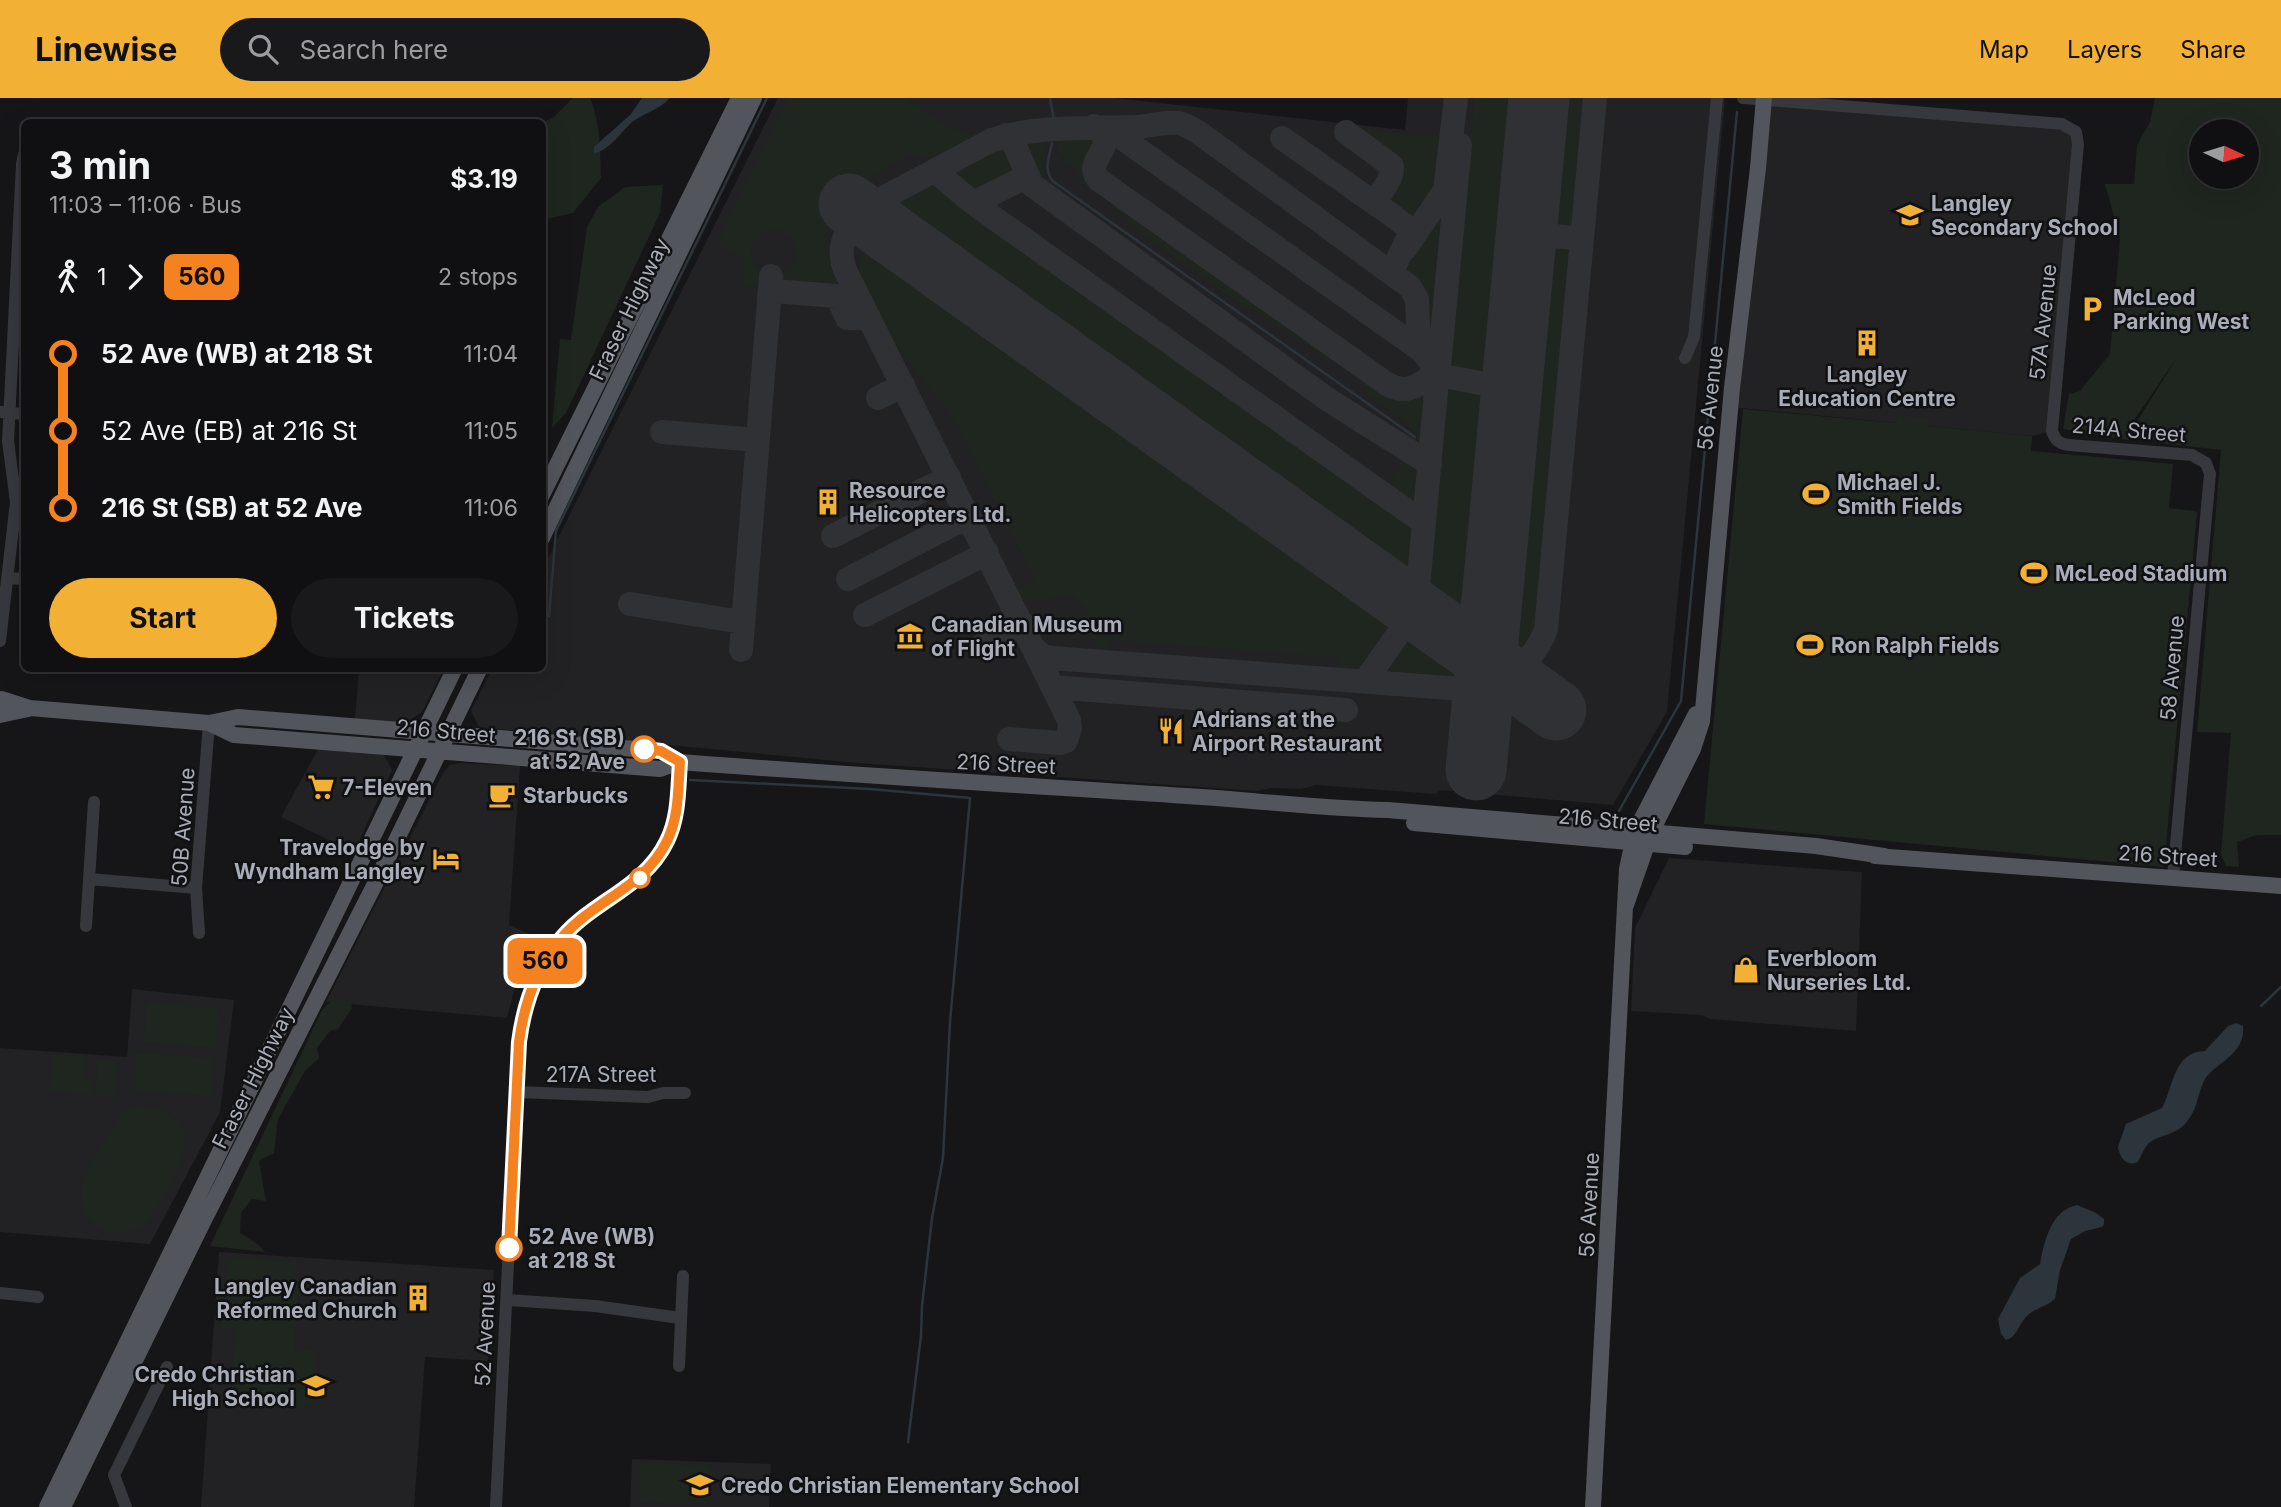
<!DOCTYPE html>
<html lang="en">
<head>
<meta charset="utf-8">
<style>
  body { margin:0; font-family:Inter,sans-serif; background:#19191b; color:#f1f3f6; height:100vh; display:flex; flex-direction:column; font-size:26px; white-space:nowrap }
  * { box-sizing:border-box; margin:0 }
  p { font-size:23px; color:#9c9d9f }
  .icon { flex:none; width:38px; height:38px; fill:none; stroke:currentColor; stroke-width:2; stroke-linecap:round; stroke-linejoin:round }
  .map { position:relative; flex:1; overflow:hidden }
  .side { position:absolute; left:21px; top:21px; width:525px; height:553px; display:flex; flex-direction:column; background:#101012; border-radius:10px; box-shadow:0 7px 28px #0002,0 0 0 2px #303032 }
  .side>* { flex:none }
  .badge { padding:0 14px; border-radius:10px; font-size:24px; line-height:46px }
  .needle { width:46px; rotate:94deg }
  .controls { position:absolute; left:2189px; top:21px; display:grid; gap:14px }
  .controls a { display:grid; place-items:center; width:70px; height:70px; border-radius:50%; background:#101012; box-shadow:0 7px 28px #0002,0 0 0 2px #303032; font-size:35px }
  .map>.badge { position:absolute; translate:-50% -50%; box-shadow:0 0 0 4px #fff }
  .legs { display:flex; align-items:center; gap:10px; height:77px; padding:0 28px; font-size:23px }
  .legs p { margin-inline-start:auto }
  .head { display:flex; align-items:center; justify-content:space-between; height:119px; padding:0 28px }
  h1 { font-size:38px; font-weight:700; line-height:52px }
  .button { display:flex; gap:14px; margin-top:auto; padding:14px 28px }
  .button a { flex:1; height:80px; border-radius:42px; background:#f2b134; color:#111; font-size:28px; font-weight:700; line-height:80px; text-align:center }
  .button a+a { background:#19191b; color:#f1f3f6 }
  ul { padding:0 28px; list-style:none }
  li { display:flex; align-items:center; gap:24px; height:77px; font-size:26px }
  li i { display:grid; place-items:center; width:10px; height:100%; margin:0 9px; background:currentColor }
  li i::after { content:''; width:18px; height:18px; margin:-9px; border:5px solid; border-radius:50%; background:#101012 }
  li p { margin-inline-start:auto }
  li:first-child i { background:linear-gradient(#0000 50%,currentColor 0) }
  li:last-child i { background:linear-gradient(currentColor 50%,#0000 0) }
  header { display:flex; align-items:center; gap:42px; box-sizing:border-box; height:98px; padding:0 35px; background:#f2b134; color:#111 }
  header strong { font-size:33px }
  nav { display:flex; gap:38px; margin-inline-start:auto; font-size:24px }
  .search { width:490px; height:63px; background:#19191b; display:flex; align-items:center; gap:18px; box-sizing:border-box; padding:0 24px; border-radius:38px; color:#9c9d9f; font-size:26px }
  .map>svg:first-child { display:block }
  .built { fill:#222225 }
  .green { fill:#1e261f; fill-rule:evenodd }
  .water { fill:#2c353c }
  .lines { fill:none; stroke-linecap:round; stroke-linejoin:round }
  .stream { stroke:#2c353c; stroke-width:2.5 }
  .taxiway { stroke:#303135; stroke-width:24 }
  .runway { stroke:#303135; stroke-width:61 }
  .minor { stroke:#37383d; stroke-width:12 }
  .major { stroke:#53555c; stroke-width:16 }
  .line-1-casing { stroke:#fff; stroke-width:16 }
  .line-1 { stroke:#f58220; stroke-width:10 }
  .stop-1-dot { fill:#fff; stroke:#f58220; stroke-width:3.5 }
  .labels { text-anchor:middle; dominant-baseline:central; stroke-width:5; stroke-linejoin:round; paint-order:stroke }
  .poi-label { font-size:21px; font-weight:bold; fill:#a8adb8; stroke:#111113; text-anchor:start }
  .street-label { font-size:21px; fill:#a8adb8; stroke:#111113 }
  .stop-label { font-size:21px; font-weight:bold; fill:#a8adb8; stroke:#111113; text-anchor:end }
</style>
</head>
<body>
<header>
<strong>Linewise</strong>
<div class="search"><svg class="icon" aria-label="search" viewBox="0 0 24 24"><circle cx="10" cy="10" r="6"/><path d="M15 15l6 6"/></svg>Search here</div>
<nav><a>Map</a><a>Layers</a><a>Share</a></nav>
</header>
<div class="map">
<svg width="2281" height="1409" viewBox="0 0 2281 1409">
  <rect width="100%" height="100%" fill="#161618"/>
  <path class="built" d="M778 0H1114L1405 32 1408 0H1725L1667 614 1613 707 1441 692 1435 696 1316 687 1301 691 1271 690 1257 693 858 665 479 629 471 613 492 571 542 570 543 470Z
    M1759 1 2076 34 2052 333 2032 338 1730 309Z
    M359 571H444L422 614 405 626 355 622Z
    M318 651 378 655 384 657 392 672 354 754 281 719Z
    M460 665 520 668 509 827 530 836 542 845 515 888 507 920 326 904 443 675 450 667Z
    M1669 760 1862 774 1856 933 1710 921 1702 917 1631 913 1635 830Z
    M132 891 234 902 220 1014 150 1146 0 1134V950L127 959Z
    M219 1154 494 1172 488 1263 425 1259 414 1409H201Z
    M632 1361 771 1366 769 1409H630Z"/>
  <path class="green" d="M573 0H590C601 26 600 52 601 80L573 115 547 121 543 131V25L554 19Z
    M788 0H906L935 21 962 35 985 38 939 64 910 56 865 83 825 138 847 188 842 193 777 187V178C785 176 791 172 794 165 797 158 797 150 793 144 774 109 725 160 768 177L767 188 742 187 743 160 716 147Z
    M1474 0H1523L1497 279 1493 281 1451 273 1428 249 1423 236 1422 194 1400 173V166L1449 93 1455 46 1470 47Z
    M1555 0H1590L1578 122 1564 134H1555L1544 123Z
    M2155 0H2281V737H2257L2237 744 2239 769 2226 768 2221 757 2231 635 2197 634 2221 352 2160 345 2133 330 2178 258 2134 322 2128 342 2063 331 2069 296 2080 293 2110 256 2120 141 2105 86H2134L2137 47 2150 24ZM2247 33V79H2202V33Z
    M1085 33 1097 37C1106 53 1087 64 1094 82L1389 291 1407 296 1433 285 1427 347 1405 324 1366 297 1363 288 1334 262 1322 261 1317 254 1252 211 1248 212 1142 137 1112 107 1081 82 1073 69 1066 64 1059 55 1057 44 1051 43 1045 51 1043 79 1031 73 1023 42Z
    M1360 33 1448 38 1441 91 1417 127 1382 102 1397 78 1398 63 1388 52Z
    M1001 44 1012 52 1017 65 1014 75 975 95 946 76 945 71Z
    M931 81 938 82 1419 427 1412 490 900 122 897 106 907 94Z
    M663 87 660 115 566 315 552 330 560 241 571 242 587 129 598 109 625 89Z
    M882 147 1404 520 1364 576 1340 574V560L1110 542 1108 556C1089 553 1091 529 1087 514 1085 507 1078 502 1073 497 1054 495 1039 509 1020 500L1016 492 1035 483 953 320 886 235 858 179 859 161 867 149Z
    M1554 147 1564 149 1574 164 1540 533 1521 556 1513 561 1503 554 1540 158Z
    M1450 284 1493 293 1496 298 1473 533 1423 497 1444 287Z
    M1743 311 1896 325 1897 318 1929 320 1928 328 2032 338 2031 353 2173 366 2169 410 2195 413 2197 415 2164 769 1704 726Z
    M1407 359 1425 370 1422 403 1419 406H1406L1384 390Z
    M1414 527 1470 567 1467 584 1376 577Z
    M333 901 351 904 352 910 338 931 330 933 317 950 319 960 305 973 278 1021 274 1055 259 1063 266 1103 252 1101 241 1115 240 1135 259 1147 265 1154 210 1148 322 912Z
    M147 904 219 911 216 950 143 944Z
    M136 954 213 960 211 998 134 993Z
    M54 956 86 959 84 980 92 981 91 997 50 993Z
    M98 962 117 964 114 999 95 997Z
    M140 1008C166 1010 194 1027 183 1058 175 1080 160 1102 149 1123 121 1148 77 1131 82 1091 84 1073 109 1037 120 1019L127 1012Z
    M232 1159 300 1165 294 1176 300 1177 294 1254 316 1250 311 1306 303 1310 254 1308V1295L231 1293 236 1230H221L228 1167Z
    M640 1365 710 1368 708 1407 639 1404Z"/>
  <path class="water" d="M642 0H670C659 12 644 15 632 24 621 34 608 54 594 55V49L631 16Z
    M2236 925 2243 928C2246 958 2213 965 2204 983 2196 1000 2198 1013 2183 1028 2173 1037 2159 1037 2149 1045 2144 1050 2141 1058 2138 1064 2126 1069 2120 1060 2118 1049L2126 1026 2162 1010C2174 988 2173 954 2205 953L2228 928Z
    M2077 1107 2096 1115 2104 1121V1126L2102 1129 2085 1133 2071 1141 2060 1172 2055 1201C2045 1210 2033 1210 2025 1220 2018 1228 2016 1240 2006 1242L2001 1236 1998 1221 2020 1180 2040 1166C2044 1144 2051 1112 2077 1107Z"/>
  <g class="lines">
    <path class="stream" d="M1050 0 1054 22
      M1052 45C1049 59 1043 74 1054 84L1415 339
      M549 518 556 433 767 0
      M690 682 870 691 970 700 950 924 943 1060 932 1120 922 1208 921 1238 908 1344
      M1619 713 1681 603 1737 14
      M2261 908 2281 889"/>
    <path class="taxiway" d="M1094 28C1124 49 1080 61 1099 82L1387 286C1406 297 1419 288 1434 276L1511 291
      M1102 29 1122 40 1422 253
      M1346 34 1392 68C1394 84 1377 92 1378 107L1406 128 1410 136 1394 169 1395 176
      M1007 37 1015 48 1032 87 1327 301 1430 366
      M1282 40 1380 109
      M935 73 973 105 1424 425
      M973 105 1028 78
      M882 129 875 116 878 105 883 100 992 42C1038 27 1087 31 1134 29 1148 29 1164 23 1178 25 1185 26 1191 30 1198 34L1410 189 1417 201 1419 248 1434 269 1437 283 1416 511 1365 583
      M882 129 861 124C841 134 838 152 845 172L1069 622 1070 630 1066 643 1060 645 1009 641
      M1526 135 1582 141
      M1405 151 1445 92 1456 0
      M769 199 773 193 837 198 847 220H869
      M1438 279 1460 47
      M878 300 903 287
      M662 334 757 342
      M833 438 949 379
      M848 481 969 418
      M630 506 742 524
      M865 517 987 455
      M981 548 1022 525
      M1035 551 1042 558 1052 560 1475 592C1481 592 1487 593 1492 591 1512 583 1540 551 1546 531L1595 0
      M741 552 771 178
      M1053 589 1346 612"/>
    <path class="runway" d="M849 106 1556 612
      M1476 672 1539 0"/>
    <path class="minor" d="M1743 0 2062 26 2076 34 2078 46 2052 333C2055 342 2059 346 2069 347L2192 357 2206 365 2210 376 2173 779
      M1685 260 1694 239 1717 0
      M0 314 24 316
      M9 480 24 481
      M0 543 16 404 8 343 22 66 24 56
      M89 781 196 790
      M86 828 94 704
      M199 835 196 790 209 625
      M516 994 648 999 663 995H685
      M0 1195 38 1199
      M507 1202 595 1208 680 1220
      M679 1268 683 1178
      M126 1409 114 1377 167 1269
      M496 1409 519 944C525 898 542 852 580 822 612 796 648 782 667 743 679 719 678 691 680 664"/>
    <path class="major" d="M542 397 739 0
      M542 440 754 0
      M2 601 30 610 209 625 238 619 661 653 680 664
      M0 617 28 611
      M209 625 234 637 660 671 680 664C849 677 1018 687 1187 698 1254 702 1321 711 1388 712L1816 748 1884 758
      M1414 725 1685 749
      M1875 758 2281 788
      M1626 807 1651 735 1693 651 1702 623 1732 290 1758 70 1764 0
      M47 1409 455 570
      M63 1409 204 1122 378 780 480 570
      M1593 1409 1627 771 1635 734 1696 616"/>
  </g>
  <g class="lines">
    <g class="line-1-casing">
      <path id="line-1" d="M509 1150 519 944C525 898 543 852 580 822 612 796 648 782 667 743 679 719 678 691 680 664L661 653 644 651"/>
    </g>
    <use href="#line-1" class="line-1"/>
  </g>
  <defs>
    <g id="school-bare" transform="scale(2.1)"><path d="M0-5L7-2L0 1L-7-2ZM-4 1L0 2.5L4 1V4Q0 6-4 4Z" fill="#f2b134" stroke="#111113" stroke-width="2.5" paint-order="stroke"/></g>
    <g id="parking-bare" transform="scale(2.1)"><path d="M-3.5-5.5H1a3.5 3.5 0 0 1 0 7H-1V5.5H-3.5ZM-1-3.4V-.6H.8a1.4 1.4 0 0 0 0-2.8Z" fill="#f2b134" stroke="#111113" stroke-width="2.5" paint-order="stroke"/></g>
    <g id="building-bare" transform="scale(2.1)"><path d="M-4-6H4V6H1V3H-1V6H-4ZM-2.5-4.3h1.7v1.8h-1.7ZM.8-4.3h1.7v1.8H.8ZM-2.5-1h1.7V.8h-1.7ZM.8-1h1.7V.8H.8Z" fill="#f2b134" stroke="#111113" stroke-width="2.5" paint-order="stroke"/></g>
    <g id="stadium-bare" transform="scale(2.1)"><path d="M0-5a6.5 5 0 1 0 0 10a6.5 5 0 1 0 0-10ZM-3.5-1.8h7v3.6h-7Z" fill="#f2b134" stroke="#111113" stroke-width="2.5" paint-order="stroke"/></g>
    <g id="museum-bare" transform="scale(2.1)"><path d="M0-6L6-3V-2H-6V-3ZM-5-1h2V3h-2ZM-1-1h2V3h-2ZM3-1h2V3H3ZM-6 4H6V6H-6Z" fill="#f2b134" stroke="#111113" stroke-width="2.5" paint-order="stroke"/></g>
    <g id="restaurant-bare" transform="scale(2.1)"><path d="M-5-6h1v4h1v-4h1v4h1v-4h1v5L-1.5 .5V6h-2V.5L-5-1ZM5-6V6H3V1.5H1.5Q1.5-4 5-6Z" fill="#f2b134" stroke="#111113" stroke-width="2.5" paint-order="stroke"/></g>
    <g id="supermarket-bare" transform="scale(2.1)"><path d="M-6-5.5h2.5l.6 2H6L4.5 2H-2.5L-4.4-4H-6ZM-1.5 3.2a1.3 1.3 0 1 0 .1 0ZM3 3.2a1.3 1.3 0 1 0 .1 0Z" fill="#f2b134" stroke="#111113" stroke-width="2.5" paint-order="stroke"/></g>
    <g id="cafe-bare" transform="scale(2.1)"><path d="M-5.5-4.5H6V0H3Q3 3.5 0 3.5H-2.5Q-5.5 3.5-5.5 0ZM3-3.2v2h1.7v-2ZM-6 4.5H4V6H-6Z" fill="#f2b134" stroke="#111113" stroke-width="2.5" paint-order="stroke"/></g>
    <g id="hotel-bare" transform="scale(2.1)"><path d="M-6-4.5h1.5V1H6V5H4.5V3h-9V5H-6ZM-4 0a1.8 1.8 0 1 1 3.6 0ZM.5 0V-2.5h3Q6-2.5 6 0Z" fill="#f2b134" stroke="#111113" stroke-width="2.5" paint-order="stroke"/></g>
    <g id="shop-bare" transform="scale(2.1)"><path d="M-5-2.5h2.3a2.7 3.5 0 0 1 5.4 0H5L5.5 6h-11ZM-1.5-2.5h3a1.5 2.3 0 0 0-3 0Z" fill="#f2b134" stroke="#111113" stroke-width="2.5" paint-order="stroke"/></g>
  </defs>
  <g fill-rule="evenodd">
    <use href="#school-bare" x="1910" y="117"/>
    <use href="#parking-bare" x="2092" y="211"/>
    <use href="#building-bare" x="1867" y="245"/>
    <use href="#stadium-bare" x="1816" y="396"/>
    <use href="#building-bare" x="828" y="404"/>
    <use href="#stadium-bare" x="2034" y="475"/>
    <use href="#museum-bare" x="910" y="538"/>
    <use href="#stadium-bare" x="1810" y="547"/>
    <use href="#restaurant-bare" x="1171" y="633"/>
    <use href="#supermarket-bare" x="321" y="689"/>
    <use href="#cafe-bare" x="502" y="697"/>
    <use href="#hotel-bare" x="446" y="761"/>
    <use href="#shop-bare" x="1746" y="872"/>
    <use href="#building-bare" x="418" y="1200"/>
    <use href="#school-bare" x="316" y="1288"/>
    <use href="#school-bare" x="700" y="1387"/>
  </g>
  <g class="stop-1-dot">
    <circle cx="644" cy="651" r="12"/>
    <circle cx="640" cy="780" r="9"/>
    <circle cx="509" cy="1150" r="12"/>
  </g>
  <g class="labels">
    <g class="poi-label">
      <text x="1931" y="105">Langley<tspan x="1931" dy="24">Secondary School</tspan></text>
      <text x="2113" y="199">McLeod<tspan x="2113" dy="24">Parking West</tspan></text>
      <text x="1867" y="276" text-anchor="middle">Langley<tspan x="1867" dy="24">Education Centre</tspan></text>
      <text x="1837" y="384">Michael J.<tspan x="1837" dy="24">Smith Fields</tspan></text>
      <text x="849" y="392">Resource<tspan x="849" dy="24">Helicopters Ltd.</tspan></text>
      <text x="2055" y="475">McLeod Stadium</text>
      <text x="931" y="526">Canadian Museum<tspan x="931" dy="24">of Flight</tspan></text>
      <text x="1831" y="547">Ron Ralph Fields</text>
      <text x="1192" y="621">Adrians at the<tspan x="1192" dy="24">Airport Restaurant</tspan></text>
      <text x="342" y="689">7-Eleven</text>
      <text x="523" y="697">Starbucks</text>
      <text x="425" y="749" text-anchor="end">Travelodge by<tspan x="425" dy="24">Wyndham Langley</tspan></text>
      <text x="1767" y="860">Everbloom<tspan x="1767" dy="24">Nurseries Ltd.</tspan></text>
      <text x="397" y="1188" text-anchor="end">Langley Canadian<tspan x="397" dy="24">Reformed Church</tspan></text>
      <text x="295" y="1276" text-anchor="end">Credo Christian<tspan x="295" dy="24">High School</tspan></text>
      <text x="721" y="1387">Credo Christian Elementary School</text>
    </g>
    <g class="street-label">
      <text transform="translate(629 211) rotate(-64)">Fraser Highway</text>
      <text transform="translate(2043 224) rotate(-84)">57A Avenue</text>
      <text transform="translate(1710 300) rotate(-84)">56 Avenue</text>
      <text transform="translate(2129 332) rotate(5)">214A Street</text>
      <text transform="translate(2172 570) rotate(-85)">58 Avenue</text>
      <text transform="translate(446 633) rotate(5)">216 Street</text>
      <text transform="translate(1006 666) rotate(3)">216 Street</text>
      <text transform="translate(1608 722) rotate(5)">216 Street</text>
      <text transform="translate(183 729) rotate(-86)">50B Avenue</text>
      <text transform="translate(2168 758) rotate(4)">216 Street</text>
      <text x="601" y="976">217A Street</text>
      <text transform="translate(253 980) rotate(-63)">Fraser Highway</text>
      <text transform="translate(1589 1107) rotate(-87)">56 Avenue</text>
      <text transform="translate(485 1236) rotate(-87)">52 Avenue</text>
    </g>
    <g class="stop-label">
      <text x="625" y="639">216 St (SB)<tspan x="625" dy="24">at 52 Ave</tspan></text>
      <text x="528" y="1138" text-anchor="start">52 Ave (WB)<tspan x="528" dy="24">at 218 St</tspan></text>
    </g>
  </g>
</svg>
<div class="controls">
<a><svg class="needle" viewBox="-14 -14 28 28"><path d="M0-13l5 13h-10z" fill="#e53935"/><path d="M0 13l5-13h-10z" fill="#9c9d9f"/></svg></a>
</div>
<b class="badge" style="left:545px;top:863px;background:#f58220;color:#111">560</b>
<section class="side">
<div class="head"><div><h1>3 min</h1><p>11:03 – 11:06 · Bus</p></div><b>$3.19</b></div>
<div class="legs"><svg class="icon" aria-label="walk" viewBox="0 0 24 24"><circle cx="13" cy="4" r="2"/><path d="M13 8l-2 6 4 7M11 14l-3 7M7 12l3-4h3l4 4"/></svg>1<svg class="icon" aria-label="forward" viewBox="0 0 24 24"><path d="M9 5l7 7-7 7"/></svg><b class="badge" style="background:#f58220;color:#111">560</b><p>2 stops</p></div>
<ul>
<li><i style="color:#f58220"></i><b>52 Ave (WB) at 218 St</b><p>11:04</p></li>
<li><i style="color:#f58220"></i><span>52 Ave (EB) at 216 St</span><p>11:05</p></li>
<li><i style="color:#f58220"></i><b>216 St (SB) at 52 Ave</b><p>11:06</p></li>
</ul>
<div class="button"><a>Start</a><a>Tickets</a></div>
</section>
</div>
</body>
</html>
